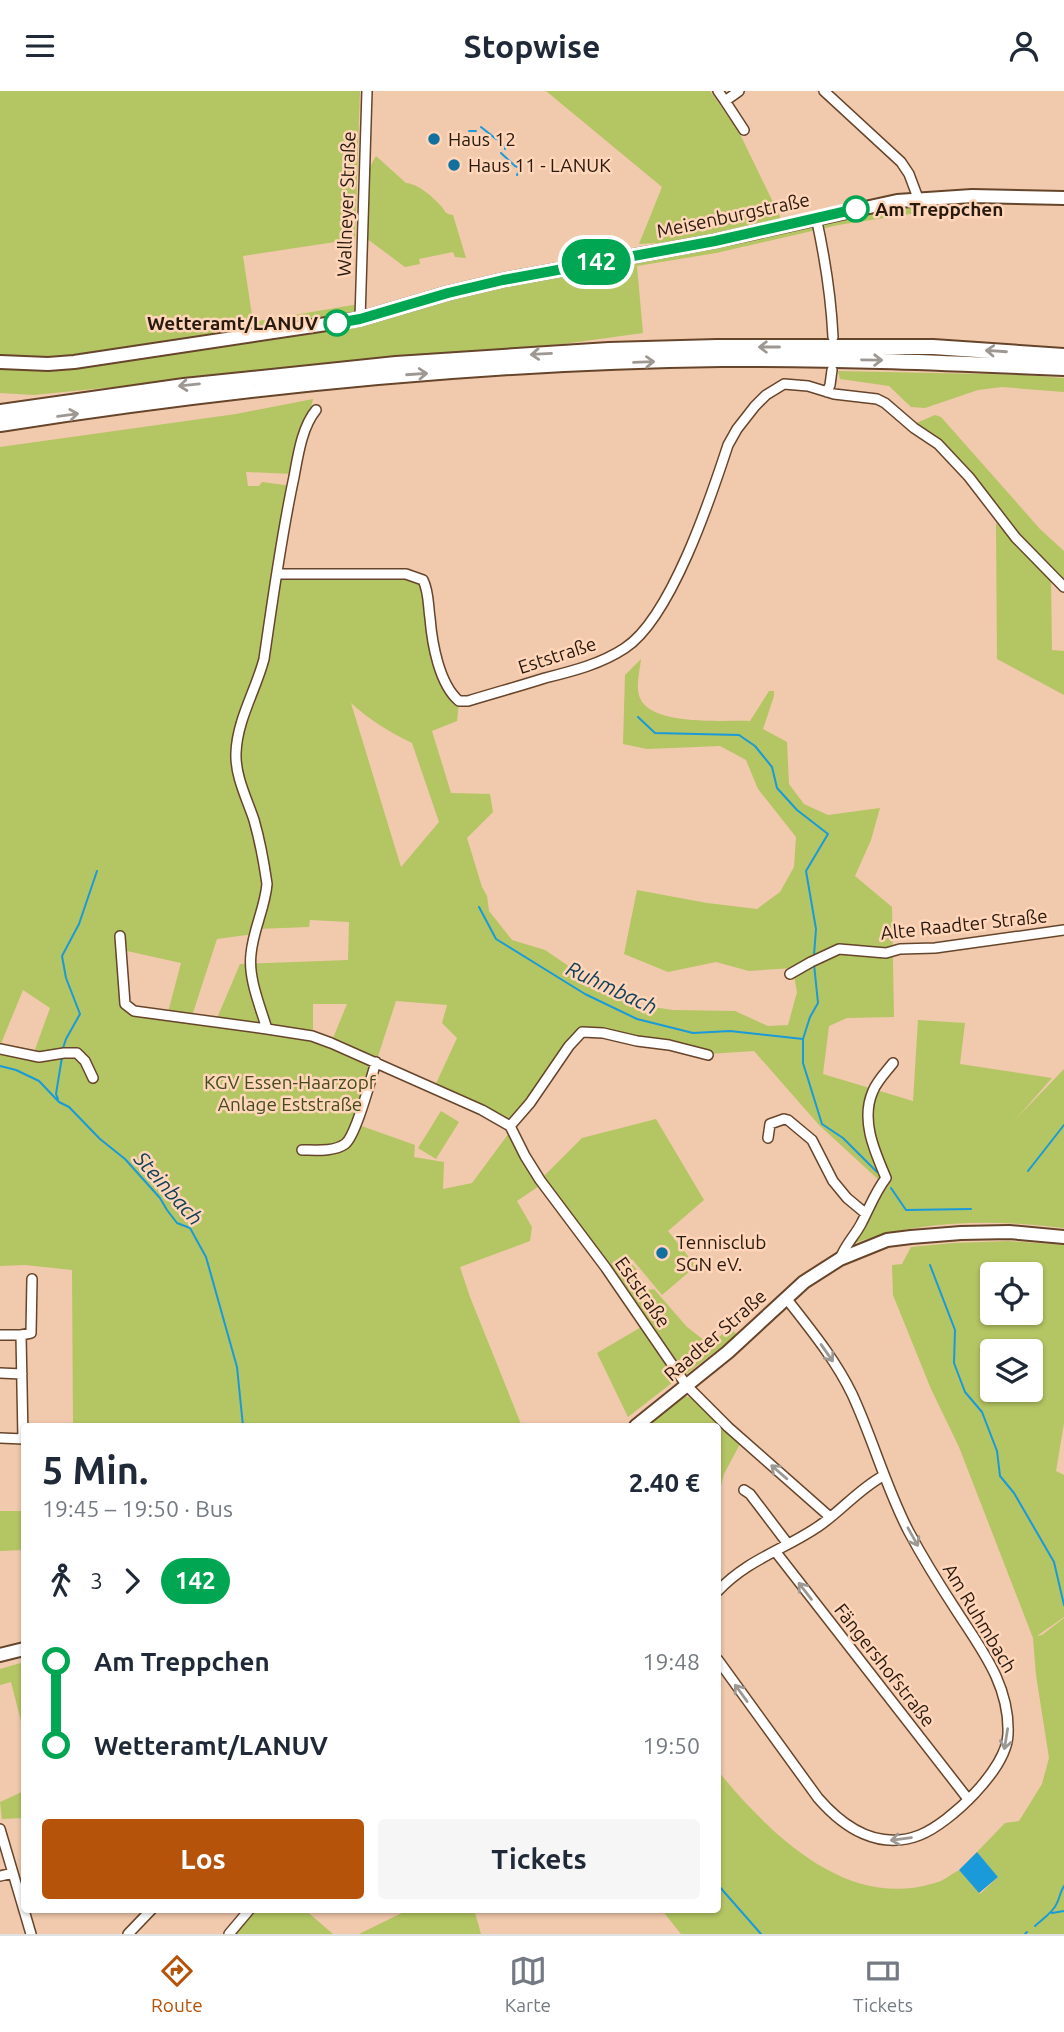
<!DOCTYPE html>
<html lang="de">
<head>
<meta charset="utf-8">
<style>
  body { margin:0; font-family:Ubuntu,sans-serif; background:#f6f6f7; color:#1f2937; height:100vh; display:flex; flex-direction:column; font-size:26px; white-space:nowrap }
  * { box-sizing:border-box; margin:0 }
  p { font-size:23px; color:#747a83 }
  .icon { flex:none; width:38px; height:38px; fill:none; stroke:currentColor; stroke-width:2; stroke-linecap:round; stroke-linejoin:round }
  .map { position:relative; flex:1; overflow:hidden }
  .details { position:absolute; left:21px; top:1332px; width:700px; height:490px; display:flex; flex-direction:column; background:#fff; border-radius:7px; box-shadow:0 2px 5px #0004 }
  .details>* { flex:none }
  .badge { padding:0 14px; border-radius:23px; font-size:24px; line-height:46px }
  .buttons { position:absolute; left:980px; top:1171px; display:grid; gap:14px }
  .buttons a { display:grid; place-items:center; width:63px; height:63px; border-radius:7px; background:#fff; box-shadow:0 2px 5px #0004; font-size:35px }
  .map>.badge { position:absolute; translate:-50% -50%; box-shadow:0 0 0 4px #fff }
  .legs { display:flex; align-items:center; gap:10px; height:77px; padding:0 21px; font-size:23px }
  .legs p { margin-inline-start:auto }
  .overview { display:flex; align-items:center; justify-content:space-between; height:119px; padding:0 21px }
  h1 { font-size:38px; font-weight:700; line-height:52px }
  .action { display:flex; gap:14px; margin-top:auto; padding:14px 21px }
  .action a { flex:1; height:80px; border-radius:7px; background:#b45309; color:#fff; font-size:28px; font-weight:700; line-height:80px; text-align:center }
  .action a+a { background:#f6f6f7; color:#1f2937 }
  ul { padding:0 21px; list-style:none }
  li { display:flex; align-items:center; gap:24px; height:84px; font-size:26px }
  li i { display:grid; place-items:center; width:10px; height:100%; margin:0 9px; background:currentColor }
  li i::after { content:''; width:18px; height:18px; margin:-9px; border:5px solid; border-radius:50%; background:#fff }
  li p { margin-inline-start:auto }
  li:first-child i { background:linear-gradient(#0000 50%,currentColor 0) }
  li:last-child i { background:linear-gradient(currentColor 50%,#0000 0) }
  header { display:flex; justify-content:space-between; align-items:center; height:91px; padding:0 21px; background:#fff; font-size:32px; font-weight:700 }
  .tab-bar { display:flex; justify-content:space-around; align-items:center; height:98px; border-top:2px solid #e0e1e3; background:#fff; font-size:19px; color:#747a83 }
  .tab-bar a { display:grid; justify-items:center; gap:4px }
  .tab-bar .selected { color:#b45309 }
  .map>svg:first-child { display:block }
  .green { fill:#b4c563; fill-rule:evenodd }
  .water { fill:#1a9ad9 }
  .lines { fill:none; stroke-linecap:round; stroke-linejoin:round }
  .stream { stroke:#1a9ad9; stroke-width:2 }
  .minor-casing { stroke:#66452b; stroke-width:12 }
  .major-casing { stroke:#66452b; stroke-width:16 }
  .highway-casing { stroke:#66452b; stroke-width:18 }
  .minor { stroke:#fff; stroke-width:9 }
  .major { stroke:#fff; stroke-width:12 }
  .highway { stroke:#fff; stroke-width:14 }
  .oneway { stroke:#9e9893 }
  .line-1-casing { stroke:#fff; stroke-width:16 }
  .line-1 { stroke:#00a651; stroke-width:10 }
  .poi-dot { fill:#11709e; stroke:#ffd6b9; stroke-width:2.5 }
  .stop-1-dot { fill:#fff; stroke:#00a651; stroke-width:3.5 }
  .labels { text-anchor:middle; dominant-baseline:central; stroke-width:5; stroke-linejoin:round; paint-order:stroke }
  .poi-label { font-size:19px; fill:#281a0f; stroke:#ffd6b9; text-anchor:start }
  .street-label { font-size:19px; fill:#281a0f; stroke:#ffd6b9 }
  .stop-label { font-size:19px; font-weight:bold; fill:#281a0f; stroke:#ffd6b9; text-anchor:start }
  .park-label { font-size:19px; fill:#444b1e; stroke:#ffd6b9 }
  .water-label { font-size:21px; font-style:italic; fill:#12415b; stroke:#ffd6b9 }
</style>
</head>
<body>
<header><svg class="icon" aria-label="menu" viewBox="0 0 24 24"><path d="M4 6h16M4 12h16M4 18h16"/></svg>Stopwise<svg class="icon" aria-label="person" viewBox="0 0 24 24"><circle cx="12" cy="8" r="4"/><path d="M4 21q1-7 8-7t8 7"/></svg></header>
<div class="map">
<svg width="1064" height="1843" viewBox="0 0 1064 1843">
  <rect width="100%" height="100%" fill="#f1c9ac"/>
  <path class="green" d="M0 0H360L355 148 243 165 253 231 353 214H357L359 228 448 203 919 108 917 122 838 134 716 162 637 175 643 242 563 253 412 266 34 304 0 302Z
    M546 0H710L739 41 784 134 715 149 639 153 662 96Z
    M376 65 406 92C418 93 432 105 440 114 446 120 444 123 453 124L466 167 455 166 453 161 419 168 420 173 405 176 366 147 365 85Z
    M838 280 1025 284 1064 287V301L1002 296 978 299 925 317 911 316 889 295 840 288Z
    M313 308 294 383 246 381 248 395H259L262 391 292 395 277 483H406L423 490 433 553 459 611 457 630 432 640 451 702 490 703 493 721 467 747 482 796 487 805 489 820 512 849 545 859 576 880 632 913 673 919 735 920 768 935 788 934 797 901 794 885 832 863 845 861 846 854 818 864 793 877 749 880 716 871 668 881 624 863 637 799 707 812 757 818 780 801 794 776 796 746 758 698 746 669 720 655 647 658 623 653 625 584 641 568C640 580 635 595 640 607 651 635 723 629 750 630L769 600H774V605L763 638 787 651 789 693 804 713 828 724 880 717 871 749 855 785 892 816 894 926 847 927 829 935 823 983 913 1010 918 929 965 932 960 973 1052 987 1016 1028 1064 978V1137C993 1128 917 1129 849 1154L881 1091 819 1034 754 960 708 963 582 940 510 1033 434 997 457 947 442 932 447 914 396 910 356 1033 415 1054 414 1066 444 1071 443 1098 472 1092 512 1038 542 1093 517 1110 532 1136 530 1150 460 1176 470 1206 521 1333 508 1335H73L72 1179 25 1174 0 1175V958L33 964 50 917 23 899 0 955V356L236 323ZM351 612C370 629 389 641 412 652L439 731 401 776ZM310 829 349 831 348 869 240 873 215 932 191 928 217 848 254 843 256 838 309 836ZM118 858 181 872 167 925 125 913ZM313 913H347L331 952 313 945Z
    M935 324 941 326 1040 438 1064 460V490L1022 447 941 351 914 333Z
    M996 432 1051 487 1052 559 1064 560V604L997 568Z
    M441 1020 459 1031 436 1068 418 1057Z
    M656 1028 704 1109 668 1140 696 1175 662 1204 632 1168 630 1171 637 1179 633 1185 642 1200 654 1198 687 1236 709 1253 731 1237 737 1244 685 1284 541 1088 582 1047Z
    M1009 1150 1064 1154V1332L1056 1380 1064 1384V1526L1037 1545 1042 1544 1064 1527V1843H681L661 1818H718V1680C769 1742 846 1820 935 1792 944 1790 951 1783 959 1779L980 1803 998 1786 977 1761 1005 1732 1019 1730 1042 1693 1049 1667 1036 1584 1033 1547 959 1356 931 1298 893 1204 892 1174 902 1173 911 1156 953 1152ZM992 1183H1031V1222H992ZM992 1260H1031V1298H992Z
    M643 1235 677 1288 628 1326 597 1262Z
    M684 1305 692 1307 699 1312 741 1351 724 1383 718 1406V1335H641Z
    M0 1420H24V1459L0 1460Z
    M24 1571V1642L11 1591 0 1594V1578Z
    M24 1700V1727L2 1728 0 1711Z
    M251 1818H304L333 1843H229Z
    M410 1818H474L481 1843H359Z"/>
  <path class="water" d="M977 1761 998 1786 979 1802 959 1779Z"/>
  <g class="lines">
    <path class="stream" d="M481 36 496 48
      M469 40H476
      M498 49 505 56V58
      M501 62 515 75 520 77 517 84
      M638 626 655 642 739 644 755 655 772 676 777 697 797 719 828 743 806 780 816 838 814 864
      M479 816 496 848 585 903 637 928 693 942 730 940 803 948
      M814 873 818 912 810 926 803 948V972L822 1033 843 1047 877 1081
      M63 957 66 948 80 923 66 887 62 865 79 833 97 780
      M0 975 16 979 39 990 59 1011 69 1016 100 1048 125 1068 160 1107 167 1119 177 1132 190 1137 206 1166 237 1276 243 1335
      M58 1008 56 1003 62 966
      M1028 1080 1064 1034
      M891 1097 906 1119 971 1118
      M930 1174 955 1239 954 1272 965 1301 982 1321 997 1360 1000 1385 1014 1402 1054 1471 1064 1514
      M718 1794 761 1843
      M1052 1822 1064 1820
      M1035 1835C1042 1828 1053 1822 1057 1812 1060 1806 1060 1801 1064 1795
      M1025 1843 1027 1841"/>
    <g class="minor-casing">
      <path id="minor" d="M718 0 725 10
        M739 0 725 10 744 39
        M824 0 901 71 909 83 918 107
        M816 126C825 167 831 205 833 246
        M360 228 367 0
        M827 301 830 294 832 279
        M316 319C302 336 298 364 294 386 281 446 273 507 264 568 256 599 237 629 236 662 235 685 247 708 254 729 260 750 264 772 267 793 265 817 253 839 251 863 248 887 260 915 267 938L312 945 331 952 482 1019 510 1035 525 1065 540 1089 606 1177 687 1295 728 1336 830 1426
        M277 483H406L423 489C429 501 428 514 430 527 432 552 439 593 459 610H468C494 602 520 595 545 587 573 580 601 573 625 557 671 527 711 406 728 354L737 338 755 315 766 304 784 293 808 295 834 303 877 308 885 312 914 337 938 353 969 386 1016 447 1064 496
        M120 845 125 913 134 920 267 938
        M790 883 811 871 839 858 886 862 900 858 935 857 1064 839
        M0 958 39 966 64 962H77L85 970 93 987
        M510 1035 530 1012 569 955 582 941 603 942 637 950 669 954 708 964
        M768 1047 770 1033 784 1028 788 1029 812 1049 833 1090 847 1107 865 1122
        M302 1059C314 1059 334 1061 345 1053 356 1045 371 987 376 971
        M840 1168C845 1154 854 1146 861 1133 869 1118 875 1101 886 1087 875 1061 860 1029 873 1000 877 990 886 981 893 972
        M0 1244H21L23 1348
        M21 1244 31 1242 32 1188
        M0 1282 22 1283
        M0 1347 24 1348
        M744 1399 750 1403 788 1453
        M775 1460 968 1708
        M718 1500C748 1468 784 1459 819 1435 841 1420 859 1398 883 1385
        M718 1569 818 1707C844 1737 879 1760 920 1744 950 1732 1007 1678 1008 1643 1010 1594 981 1558 956 1519 939 1493 923 1467 909 1441 886 1397 873 1348 852 1303 835 1268 810 1238 786 1207
        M0 1738 31 1843
        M0 1785 13 1782
        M128 1843 152 1818
        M229 1843 250 1818"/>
    </g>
    <g class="major-casing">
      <path id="major" d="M0 271 48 273 74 271 360 228 448 202 503 189 715 150 897 110 972 105 1064 107
        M636 1335 728 1261 804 1191 840 1168 887 1149 911 1146 961 1142 1009 1141 1064 1146
        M0 1564 24 1558"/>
    </g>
    <g class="highway-casing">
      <path id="highway" d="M0 321 184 295 396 273 609 259 717 256H933L1064 265
        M0 333C238 296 480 271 721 268 835 267 950 272 1064 277"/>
    </g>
    <use href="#minor" class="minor"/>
    <use href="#major" class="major"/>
    <use href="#highway" class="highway"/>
  </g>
  <defs><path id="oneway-shaft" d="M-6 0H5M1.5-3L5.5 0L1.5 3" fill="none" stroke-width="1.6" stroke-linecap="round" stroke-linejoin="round" transform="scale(1.75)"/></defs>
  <g class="oneway">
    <use href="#oneway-shaft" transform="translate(769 256) rotate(180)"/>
    <use href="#oneway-shaft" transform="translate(996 260) rotate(-176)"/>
    <use href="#oneway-shaft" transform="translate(541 263) rotate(177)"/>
    <use href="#oneway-shaft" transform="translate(872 269) rotate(1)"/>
    <use href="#oneway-shaft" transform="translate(644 271) rotate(-2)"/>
    <use href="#oneway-shaft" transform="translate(417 283) rotate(-4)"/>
    <use href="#oneway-shaft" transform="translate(189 294) rotate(174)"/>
    <use href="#oneway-shaft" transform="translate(68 324) rotate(-8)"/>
    <use href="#oneway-shaft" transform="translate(827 1262) rotate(55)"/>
    <use href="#oneway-shaft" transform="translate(779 1381) rotate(-139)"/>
    <use href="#oneway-shaft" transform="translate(913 1446) rotate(61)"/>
    <use href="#oneway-shaft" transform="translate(805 1500) rotate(-128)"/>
    <use href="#oneway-shaft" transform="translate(741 1602) rotate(-126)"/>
    <use href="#oneway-shaft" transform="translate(1006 1648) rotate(99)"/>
    <use href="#oneway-shaft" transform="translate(901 1748) rotate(173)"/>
  </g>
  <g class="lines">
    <g class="line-1-casing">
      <path id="line-1" d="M337 232 360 228 448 202 503 189 715 150 856 118"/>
    </g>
    <use href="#line-1" class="line-1"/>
  </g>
  <g class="poi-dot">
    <circle cx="434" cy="48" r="7"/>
    <circle cx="454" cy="74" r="7"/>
    <circle cx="662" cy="1162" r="7"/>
  </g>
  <g class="stop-1-dot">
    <circle cx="856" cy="118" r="12"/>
    <circle cx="337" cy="232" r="12"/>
  </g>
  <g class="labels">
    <g class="poi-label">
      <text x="448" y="48">Haus 12</text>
      <text x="468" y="74">Haus 11 - LANUK</text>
      <text x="676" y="1151">Tennisclub<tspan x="676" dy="22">SGN eV.</tspan></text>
    </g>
    <g class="street-label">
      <text transform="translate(346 113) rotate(-88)">Wallneyer Straße</text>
      <text transform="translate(733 124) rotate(-12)">Meisenburgstraße</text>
      <text transform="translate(557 564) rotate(-18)">Eststraße</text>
      <text transform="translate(964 833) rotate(-6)">Alte Raadter Straße</text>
      <text transform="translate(643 1201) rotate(55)">Eststraße</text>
      <text transform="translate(715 1244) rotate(-41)">Raadter Straße</text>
      <text transform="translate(980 1527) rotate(59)">Am Ruhmbach</text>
      <text transform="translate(885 1574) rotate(52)">Fängershofstraße</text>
    </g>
    <g class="stop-label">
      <text x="875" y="118">Am Treppchen</text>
      <text x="318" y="232" text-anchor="end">Wetteramt/LANUV</text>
    </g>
    <g class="park-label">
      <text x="290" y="991">KGV Essen-Haarzopf<tspan x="290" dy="22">Anlage Eststraße</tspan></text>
    </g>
    <g class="water-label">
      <text transform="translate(612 896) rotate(25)">Ruhmbach</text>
      <text transform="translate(169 1097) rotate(48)">Steinbach</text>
    </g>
  </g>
</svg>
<div class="buttons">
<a><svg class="icon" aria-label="locate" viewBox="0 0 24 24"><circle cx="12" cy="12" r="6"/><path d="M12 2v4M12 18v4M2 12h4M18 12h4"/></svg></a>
<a><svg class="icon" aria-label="layers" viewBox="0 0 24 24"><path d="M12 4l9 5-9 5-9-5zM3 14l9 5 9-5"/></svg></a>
</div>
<b class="badge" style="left:596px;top:171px;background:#00a651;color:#fff">142</b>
<section class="details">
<div class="overview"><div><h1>5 Min.</h1><p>19:45 – 19:50 · Bus</p></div><b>2.40 €</b></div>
<div class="legs"><svg class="icon" aria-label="walk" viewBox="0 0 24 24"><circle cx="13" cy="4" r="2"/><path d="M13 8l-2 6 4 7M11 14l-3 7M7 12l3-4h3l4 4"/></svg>3<svg class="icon" aria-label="forward" viewBox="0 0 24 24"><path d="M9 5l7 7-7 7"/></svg><b class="badge" style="background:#00a651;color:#fff">142</b></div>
<ul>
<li><i style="color:#00a651"></i><b>Am Treppchen</b><p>19:48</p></li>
<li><i style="color:#00a651"></i><b>Wetteramt/LANUV</b><p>19:50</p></li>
</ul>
<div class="action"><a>Los</a><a>Tickets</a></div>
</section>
</div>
<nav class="tab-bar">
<a class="selected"><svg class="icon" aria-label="directions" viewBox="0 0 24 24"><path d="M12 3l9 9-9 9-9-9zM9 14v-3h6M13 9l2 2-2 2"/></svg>Route</a>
<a><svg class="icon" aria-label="map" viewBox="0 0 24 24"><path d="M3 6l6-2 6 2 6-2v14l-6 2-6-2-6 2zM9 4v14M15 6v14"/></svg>Karte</a>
<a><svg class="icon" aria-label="tickets" viewBox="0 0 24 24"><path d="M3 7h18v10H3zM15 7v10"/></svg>Tickets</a>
</nav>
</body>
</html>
